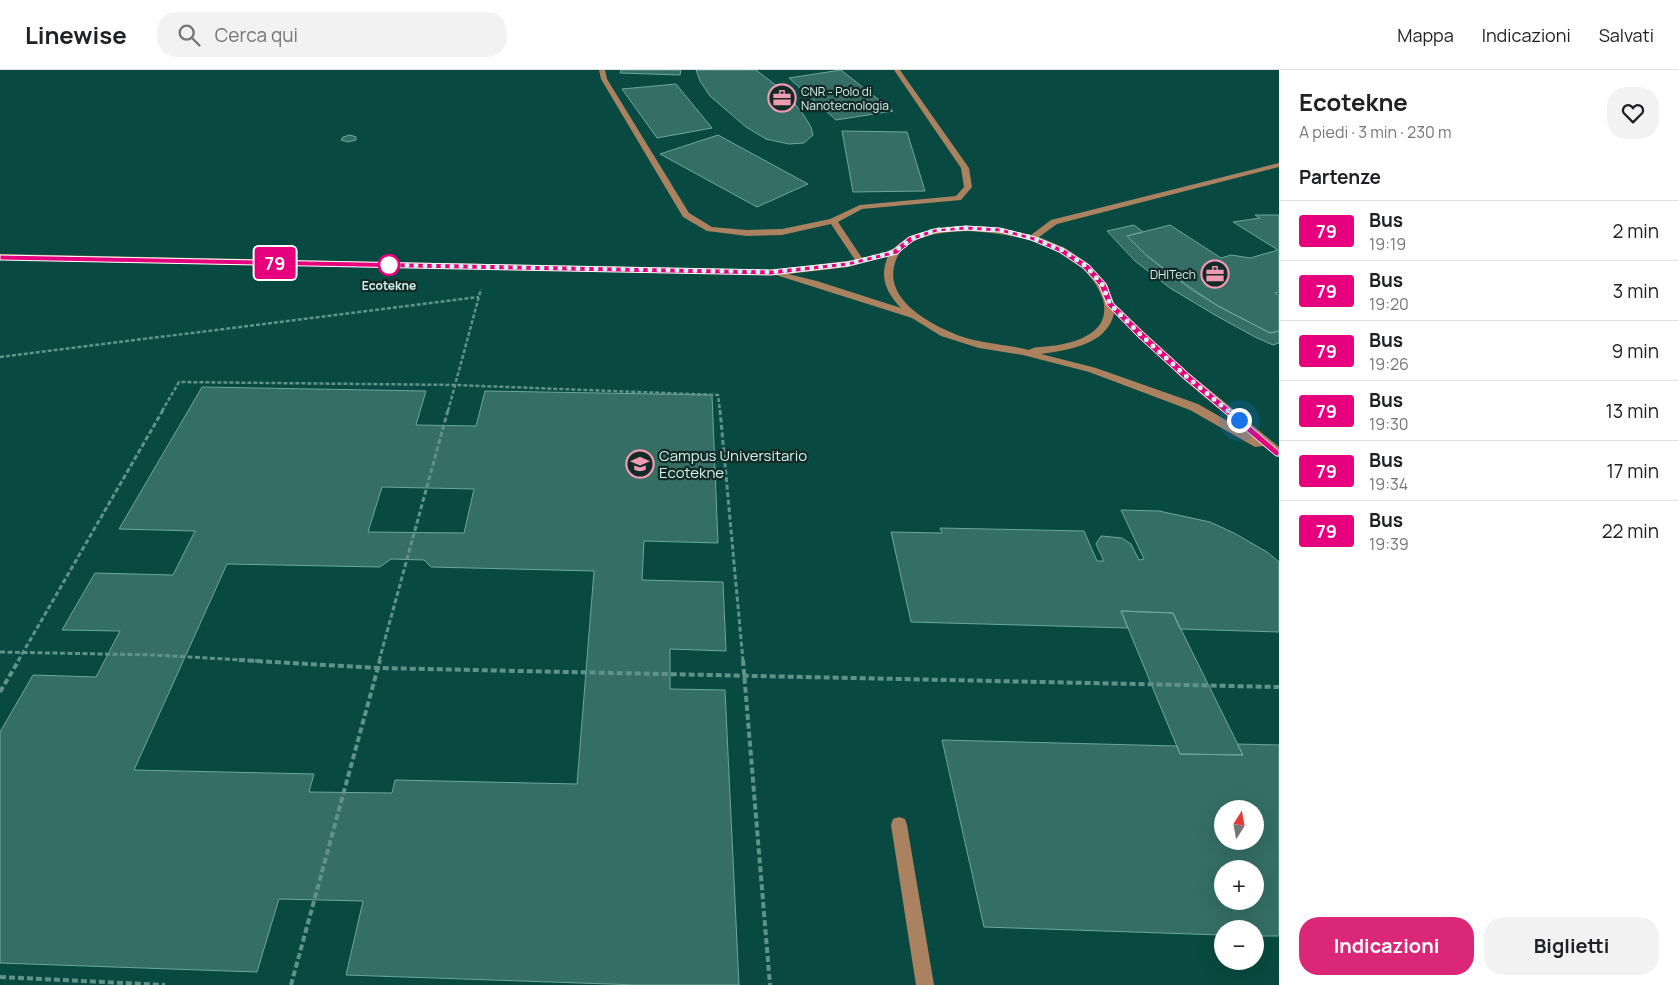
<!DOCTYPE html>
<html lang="it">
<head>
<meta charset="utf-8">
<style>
  body { margin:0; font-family:Manrope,sans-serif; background:#f2f2f2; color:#202124; height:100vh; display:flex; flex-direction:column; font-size:19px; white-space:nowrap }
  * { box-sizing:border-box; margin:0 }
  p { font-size:16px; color:#757577 }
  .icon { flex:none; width:28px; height:28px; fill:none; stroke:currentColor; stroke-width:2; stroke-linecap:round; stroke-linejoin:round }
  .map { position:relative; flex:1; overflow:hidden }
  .sheet { display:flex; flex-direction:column; background:#fff; width:400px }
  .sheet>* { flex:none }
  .badge { padding:0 10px; border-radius:4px; font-size:18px; line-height:32px }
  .needle { width:32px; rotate:11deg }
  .tools { position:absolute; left:1214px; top:730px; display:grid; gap:10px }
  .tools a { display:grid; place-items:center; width:50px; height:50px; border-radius:50%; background:#fff; box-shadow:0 5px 20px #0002; font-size:25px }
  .you { position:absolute; width:25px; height:25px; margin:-12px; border:4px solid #fff; border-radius:50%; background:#1a73e8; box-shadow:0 0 0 8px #1a73e833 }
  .map>.badge { position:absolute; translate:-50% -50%; box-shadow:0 0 0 2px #fff }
  h2 { padding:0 20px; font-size:19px; line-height:45px }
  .round { display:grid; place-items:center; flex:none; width:52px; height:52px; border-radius:20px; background:#f2f2f2 }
  .overview { display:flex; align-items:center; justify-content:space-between; height:85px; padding:0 20px }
  h1 { font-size:24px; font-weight:700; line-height:38px }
  .action { display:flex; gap:10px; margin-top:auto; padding:10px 20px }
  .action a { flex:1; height:58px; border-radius:20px; background:#db2777; color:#fff; font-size:20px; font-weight:700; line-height:58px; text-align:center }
  .action a+a { background:#f2f2f2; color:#202124 }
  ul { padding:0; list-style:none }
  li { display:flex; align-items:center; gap:15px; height:60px; padding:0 20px; border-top:1px solid #e0e0e0 }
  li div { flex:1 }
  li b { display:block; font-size:19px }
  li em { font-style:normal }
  li .badge { min-width:55px; font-weight:700; text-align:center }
  header { display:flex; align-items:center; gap:30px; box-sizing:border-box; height:70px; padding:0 25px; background:#fff; border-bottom:1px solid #e0e0e0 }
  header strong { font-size:24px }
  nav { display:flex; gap:28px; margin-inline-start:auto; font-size:18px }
  .search { width:350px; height:45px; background:#f2f2f2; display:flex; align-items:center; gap:12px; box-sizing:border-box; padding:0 18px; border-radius:20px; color:#757577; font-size:19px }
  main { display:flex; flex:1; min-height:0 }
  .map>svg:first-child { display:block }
  .building { fill:#346e65; stroke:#6da79d; fill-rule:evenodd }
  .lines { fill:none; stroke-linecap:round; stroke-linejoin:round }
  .path-far2 { stroke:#60928a; stroke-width:2.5; stroke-dasharray:4 2; stroke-linecap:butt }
  .path-far1 { stroke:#60928a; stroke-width:3; stroke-dasharray:5 2.5; stroke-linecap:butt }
  .path { stroke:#60928a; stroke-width:4; stroke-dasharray:6 3; stroke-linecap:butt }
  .minor { fill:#ab825f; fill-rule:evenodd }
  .line { fill:#e6007e; stroke:#fff }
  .walk { stroke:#d3f0ea; stroke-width:5; stroke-dasharray:0 9 }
  .stop-dot { fill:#fff; stroke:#e6007e; stroke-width:2.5 }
  .labels { text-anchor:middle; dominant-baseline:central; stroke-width:4.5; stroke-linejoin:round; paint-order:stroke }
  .far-poi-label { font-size:12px; fill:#d3f0ea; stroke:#132b27; text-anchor:start }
  .far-stop-label { font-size:12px; font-weight:bold; fill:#d3f0ea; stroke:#132b27 }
  .poi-label { font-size:15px; fill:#d3f0ea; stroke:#132b27; text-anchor:start }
</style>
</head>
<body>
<header>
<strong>Linewise</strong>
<div class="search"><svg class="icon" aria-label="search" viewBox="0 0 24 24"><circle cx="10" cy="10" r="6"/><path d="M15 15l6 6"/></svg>Cerca qui</div>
<nav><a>Mappa</a><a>Indicazioni</a><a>Salvati</a></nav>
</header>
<main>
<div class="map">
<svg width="1279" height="915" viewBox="0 0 1279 915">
  <rect width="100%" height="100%" fill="#084a41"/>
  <path class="building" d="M621 0H681L680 5 620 3Z
    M696 0H756L786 23 803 44 811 57 813 65 804 73 789 74 766 69 746 57 710 26 700 11Z
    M841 0 893 41 836 50 789 8Z
    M676 14 712 58 657 68 622 19Z
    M842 61 907 62 925 121 853 122Z
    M350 65 356 67V70L348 72 341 70 343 67Z
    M718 65 808 114 757 137 660 84Z
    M1255 145H1279V222L1275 223 1279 225V261L1270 263 1218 236 1192 220 1146 185 1127 166 1170 155 1221 188 1231 185 1250 188 1278 180 1233 152 1260 148Z
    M1134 155 1143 162 1127 166 1146 185 1169 203 1218 236 1270 263 1279 261V273L1273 275 1255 267 1215 245 1170 218 1135 191 1107 161Z
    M202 317 426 321 416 355 476 356 485 321 712 325 718 473 644 471 642 510 723 512 726 581 670 579V619L725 620 739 915H638L346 905 363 831 279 829 257 902 0 893V662L33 605 96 607 120 561 62 560 95 503 173 505 195 461 119 459ZM382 417 474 419 464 463 368 462ZM391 489 424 490 431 497 594 501 577 714 395 710 392 723 309 722 314 704 134 700 227 494 380 497Z
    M1121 440 1159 441 1210 452 1234 463 1267 482 1279 492V562L1180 559 1173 543 1121 541 1128 558 911 552 891 462 942 463 940 458 1084 461 1097 491H1104L1096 474 1101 466 1122 468 1131 474 1139 490 1144 489Z
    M1121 541 1173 543 1243 685 1180 684Z
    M942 670 1177 676 1180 684 1243 685 1237 674 1279 675V866H1255V859H1222V865L984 857ZM1222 739H1255V771H1222ZM1222 799H1255V831H1222Z"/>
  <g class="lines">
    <path class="path-far2" d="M0 287 479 227
      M162 341 179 312 455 315 718 325 720 341
      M448 341 481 219"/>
    <path class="path-far1" d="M720 340 743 591
      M0 582 154 585 261 591
      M18 591 163 340
      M379 591 448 340"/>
    <path class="path" d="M239 590 378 598 1279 617
      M743 590 770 915
      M0 622 19 590
      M0 907 165 915
      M291 915 380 590"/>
    <path class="minor" d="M599 0H605L607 9 689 143 712 157 747 160 782 159 830 149 860 135 956 126 964 117 961 98 894 0H900L969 98 972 117 961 130 862 139 838 152 862 188C871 185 884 184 892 179 898 176 903 169 911 166 951 151 991 155 1031 165L1051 150 1279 93V97L1057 154 1039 167 1065 178 1089 194 1107 214 1114 233 1145 263 1189 303 1279 377V387L1263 376 1255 377 1190 340 1089 302 1023 285 979 278 941 266 912 248 776 205 0 190V184L771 200 855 190 831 154 782 165 747 166 707 161 683 147 601 9ZM966 161C1014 163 1082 175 1102 227 1106 237 1105 250 1097 258 1085 270 1067 274 1051 276 1044 277 1035 276 1029 280 1002 273 974 274 948 261 924 250 887 228 894 197 896 185 903 177 914 171 929 163 949 162 966 161ZM888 186C879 207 886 222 901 238L817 211 788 204 848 197ZM1114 243 1181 307 1245 361 1198 334 1096 298 1041 284C1067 280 1108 275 1114 243Z
      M899 747 905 749 907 755 934 915H916L891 755 893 749Z"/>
  </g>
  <path class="line" d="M966 156 1000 158 1035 167 1064 179 1089 195 1106 214 1113 233 1144 263 1188 303 1279 381V386H1276L1182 307 1138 267 1107 235 1099 215 1083 198 1059 182 1031 170 1000 162 966 160 937 162 914 170 897 184 848 196 771 205 0 190V185L771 200 848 192 892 181 909 167 934 159Z"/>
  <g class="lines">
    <path class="walk" d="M389 195 771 202 848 194 894 182 911 169 936 160 966 158 1000 160 1033 168 1062 180 1086 196 1102 214 1110 234 1141 265 1185 305 1239 350"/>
  </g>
  <defs>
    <g id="office-ring" transform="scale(1.4375)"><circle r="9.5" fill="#132b27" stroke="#f19ab2" stroke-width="1.5"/><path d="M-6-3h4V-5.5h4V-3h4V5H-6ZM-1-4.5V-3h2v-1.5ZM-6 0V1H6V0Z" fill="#f19ab2"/></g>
    <g id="university-ring" transform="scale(1.4375)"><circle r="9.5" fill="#132b27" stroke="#f19ab2" stroke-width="1.5"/><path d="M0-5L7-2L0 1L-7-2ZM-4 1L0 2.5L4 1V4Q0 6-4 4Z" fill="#f19ab2"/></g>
  </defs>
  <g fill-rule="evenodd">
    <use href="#office-ring" x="782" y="28"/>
    <use href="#office-ring" x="1215" y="204"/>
    <use href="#university-ring" x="640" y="394"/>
  </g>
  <circle class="stop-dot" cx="389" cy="195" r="10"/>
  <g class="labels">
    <g class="far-poi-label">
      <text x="801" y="21">CNR - Polo di<tspan x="801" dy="14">Nanotecnologia</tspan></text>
      <text x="1196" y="204" text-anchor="end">DHITech</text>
    </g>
    <g class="far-stop-label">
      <text x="389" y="215">Ecotekne</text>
    </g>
    <g class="poi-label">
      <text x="659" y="385">Campus Universitario<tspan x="659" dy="17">Ecotekne</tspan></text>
    </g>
  </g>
</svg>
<div class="tools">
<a><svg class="needle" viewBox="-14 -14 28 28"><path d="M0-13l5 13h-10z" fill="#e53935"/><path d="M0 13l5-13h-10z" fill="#757577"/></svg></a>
<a>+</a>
<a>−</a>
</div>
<div class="you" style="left:1239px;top:350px"></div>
<b class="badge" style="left:275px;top:193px;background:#e6007e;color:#fff">79</b>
</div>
<section class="sheet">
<div class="overview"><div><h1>Ecotekne</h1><p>A piedi · 3 min · 230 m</p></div><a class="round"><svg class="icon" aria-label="heart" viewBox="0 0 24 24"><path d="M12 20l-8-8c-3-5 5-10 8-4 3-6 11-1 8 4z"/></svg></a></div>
<h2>Partenze</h2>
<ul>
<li><span class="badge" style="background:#e6007e;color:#fff">79</span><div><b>Bus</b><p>19:19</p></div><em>2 min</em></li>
<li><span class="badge" style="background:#e6007e;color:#fff">79</span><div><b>Bus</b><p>19:20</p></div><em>3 min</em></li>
<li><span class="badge" style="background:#e6007e;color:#fff">79</span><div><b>Bus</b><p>19:26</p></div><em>9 min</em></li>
<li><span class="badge" style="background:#e6007e;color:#fff">79</span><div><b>Bus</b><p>19:30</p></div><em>13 min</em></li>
<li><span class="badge" style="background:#e6007e;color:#fff">79</span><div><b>Bus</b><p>19:34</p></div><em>17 min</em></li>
<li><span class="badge" style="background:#e6007e;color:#fff">79</span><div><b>Bus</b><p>19:39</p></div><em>22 min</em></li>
</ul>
<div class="action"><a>Indicazioni</a><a>Biglietti</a></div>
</section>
</main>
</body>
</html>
